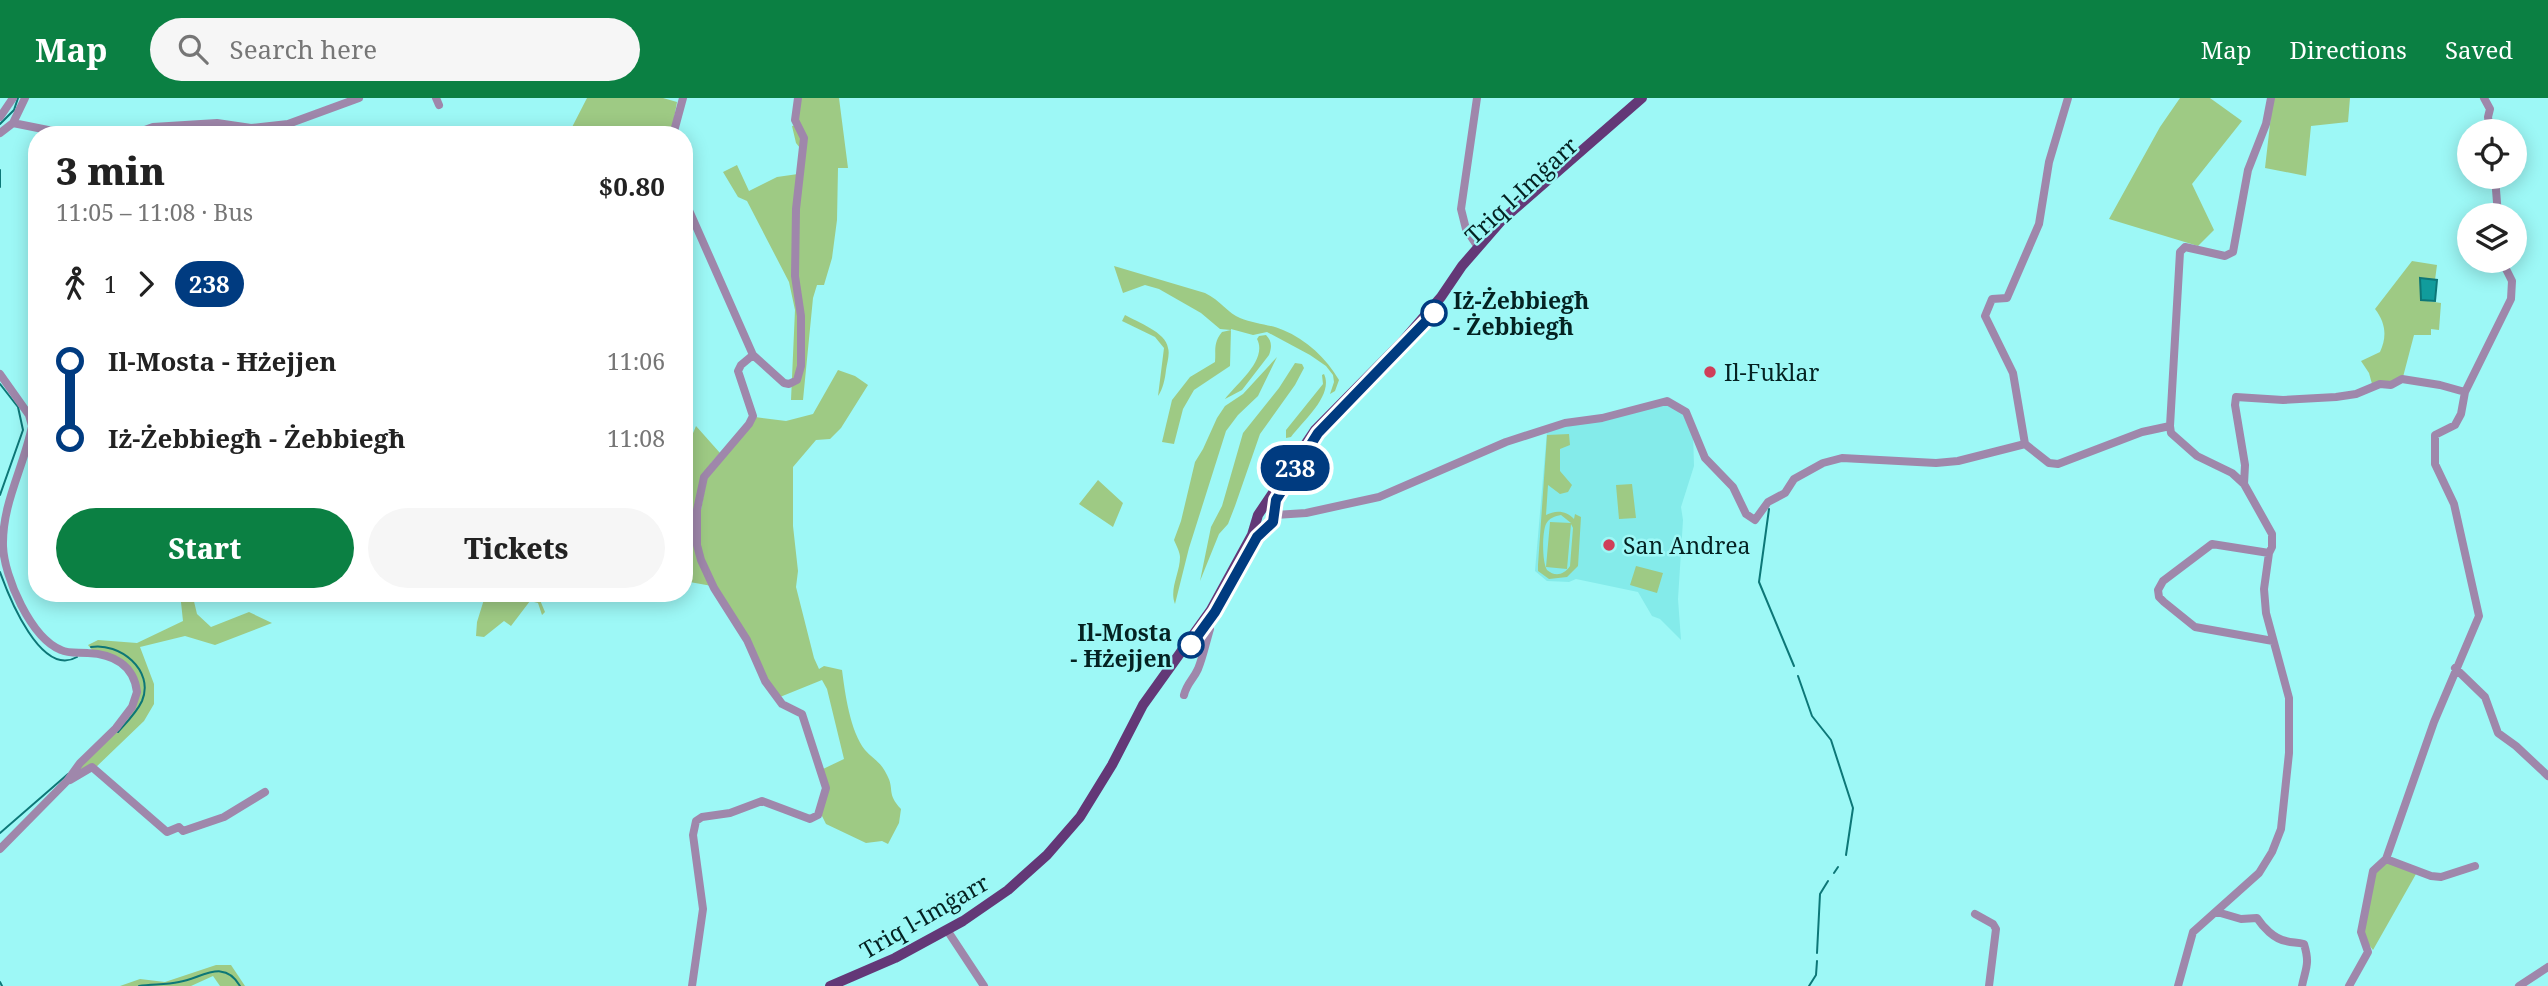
<!DOCTYPE html>
<html lang="en">
<head>
<meta charset="utf-8">
<style>
  body { margin:0; font-family:"Noto Serif",serif; background:#f6f6f6; color:#222; height:100vh; display:flex; flex-direction:column; font-size:26px; white-space:nowrap }
  * { box-sizing:border-box; margin:0 }
  p { font-size:23px; color:#767676 }
  .icon { flex:none; width:38px; height:38px; fill:none; stroke:currentColor; stroke-width:2; stroke-linecap:round; stroke-linejoin:round }
  .map { position:relative; flex:1; overflow:hidden }
  .details { position:absolute; left:28px; top:28px; width:665px; height:476px; display:flex; flex-direction:column; background:#fff; border-radius:28px; box-shadow:0 4px 18px #0003 }
  .details>* { flex:none }
  .badge { padding:0 14px; border-radius:23px; font-size:24px; line-height:46px }
  .controls { position:absolute; left:2457px; top:21px; display:grid; gap:14px }
  .controls a { display:grid; place-items:center; width:70px; height:70px; border-radius:50%; background:#fff; box-shadow:0 4px 18px #0003; font-size:35px }
  .map>.badge { position:absolute; translate:-50% -50%; box-shadow:0 0 0 4px #fff }
  .legs { display:flex; align-items:center; gap:10px; height:77px; padding:0 28px; font-size:23px }
  .legs p { margin-inline-start:auto }
  .headline { display:flex; align-items:center; justify-content:space-between; height:119px; padding:0 28px }
  h1 { font-size:38px; font-weight:800; line-height:52px }
  .action { display:flex; gap:14px; margin-top:auto; padding:14px 28px }
  .action a { flex:1; height:80px; border-radius:42px; background:#0b8043; color:#fff; font-size:28px; font-weight:800; line-height:80px; text-align:center }
  .action a+a { background:#f6f6f6; color:#222 }
  ul { padding:0 28px; list-style:none }
  li { display:flex; align-items:center; gap:24px; height:77px; font-size:26px }
  li i { display:grid; place-items:center; width:10px; height:100%; margin:0 9px; background:currentColor }
  li i::after { content:''; width:18px; height:18px; margin:-9px; border:5px solid; border-radius:50%; background:#fff }
  li p { margin-inline-start:auto }
  li:first-child i { background:linear-gradient(#0000 50%,currentColor 0) }
  li:last-child i { background:linear-gradient(currentColor 50%,#0000 0) }
  header { display:flex; align-items:center; gap:42px; box-sizing:border-box; height:98px; padding:0 35px; background:#0b8043; color:#fff }
  header strong { font-size:33px }
  nav { display:flex; gap:38px; margin-inline-start:auto; font-size:24px }
  .search { width:490px; height:63px; background:#f6f6f6; display:flex; align-items:center; gap:18px; box-sizing:border-box; padding:0 24px; border-radius:38px; color:#767676; font-size:26px }
  .map>svg:first-child { display:block }
  .built { fill:#84ebea }
  .green { fill:#9eca84; fill-rule:evenodd }
  .water { fill:#119c9c; stroke:#0d7777; stroke-width:2 }
  .lines { fill:none; stroke-linecap:round; stroke-linejoin:round }
  .stream { stroke:#0d7777; stroke-width:2 }
  .minor { stroke:#9f87ab; stroke-width:8 }
  .major { stroke:#633877; stroke-width:10 }
  .line-1-casing { stroke:#fff; stroke-width:16 }
  .line-1 { stroke:#003b80; stroke-width:10 }
  .stop-1-dot { fill:#fff; stroke:#003b80; stroke-width:3.5 }
  .poi-dot { fill:#cf3f59; stroke:#9df8f6; stroke-width:2.5 }
  .labels { text-anchor:middle; dominant-baseline:central; stroke-width:5; stroke-linejoin:round; paint-order:stroke }
  .street-label { font-size:23px; fill:#042222; stroke:#9df8f6 }
  .stop-label { font-size:23px; font-weight:bold; fill:#042222; stroke:#9df8f6; text-anchor:start }
  .poi-label { font-size:23px; fill:#042222; stroke:#9df8f6; text-anchor:start }
</style>
</head>
<body>
<header>
<strong>Map</strong>
<div class="search"><svg class="icon" aria-label="search" viewBox="0 0 24 24"><circle cx="10" cy="10" r="6"/><path d="M15 15l6 6"/></svg>Search here</div>
<nav><a>Map</a><a>Directions</a><a>Saved</a></nav>
</header>
<div class="map">
<svg width="2548" height="888" viewBox="0 0 2548 888">
  <rect width="100%" height="100%" fill="#9df8f6"/>
  <path class="built" d="M1670 306 1683 316 1693 333 1694 368 1681 409 1683 422 1678 501 1681 542 1660 521 1652 518 1638 494 1576 481 1569 484 1547 483 1535 473 1547 333Z"/>
  <path class="green" d="M587 0H663L677 4 671 37H568Z
    M795 0H839L848 70H838L837 122 832 160 824 187H817L813 200 803 302H791L795 212 789 184 747 103 738 99 723 74 737 67 749 93 777 79 798 76 800 50 796 45 792 28 797 27Z
    M2180 0H2210L2242 23 2192 86 2214 132 2198 148 2109 121 2160 29Z
    M2273 0H2350L2348 24 2311 28 2306 78 2265 70Z
    M2412 163 2437 167 2435 182 2420 180 2421 202 2441 205 2439 232 2431 231V237H2414L2403 279 2394 284 2372 286 2369 275 2361 263 2380 254C2387 239 2386 225 2375 211Z
    M1114 168 1205 195C1220 202 1229 216 1240 220 1254 226 1269 226 1283 232 1307 242 1326 260 1339 282L1335 293 1330 296 1334 284 1333 277 1326 268 1310 257 1267 234 1253 237 1231 231 1230 268 1194 292 1183 311 1174 346 1162 344 1172 302 1190 279 1215 264C1216 252 1213 245 1222 234L1231 232 1220 231 1201 215 1159 191 1145 187 1123 195Z
    M1125 217C1137 224 1166 234 1168 250 1170 256 1167 265 1166 272 1165 281 1163 291 1158 298L1164 250 1155 239 1122 223Z
    M1266 237C1272 243 1272 249 1269 257L1242 292 1225 301C1236 286 1268 262 1257 241L1259 238Z
    M1277 259 1258 298 1238 317 1226 333 1189 450 1175 506C1169 491 1180 475 1180 459 1180 454 1176 447 1174 442L1181 423 1195 364 1203 351 1217 320 1225 308 1243 296Z
    M1295 265 1302 266 1304 270 1295 287 1260 336 1235 408 1228 426 1219 436 1200 483 1211 429 1222 408 1243 335 1279 290Z
    M838 272 855 278 868 287 841 330 830 341 816 342 793 369V428L798 473 796 489 814 560 819 571 824 568 842 572C845 595 850 633 865 652 873 661 881 664 887 677 895 692 886 695 901 711L899 725 888 746 882 743 866 745 826 726 821 716 823 671 844 661 827 591 822 582 780 599 764 582 701 457 697 433 708 374 755 319 786 323 813 316Z
    M1324 276C1334 297 1303 323 1291 339L1286 340V332L1323 286 1322 277Z
    M696 328 720 355 711 365 694 428 712 488 684 483V339L691 340Z
    M1569 336 1570 347 1560 351V373L1572 387 1568 394 1560 396 1548 387 1546 417C1555 412 1566 412 1574 421L1575 416 1581 419 1578 468 1567 479 1549 481 1538 473V467L1547 337ZM1561 417 1571 425 1550 424 1546 469 1567 471 1571 426 1573 430 1570 468C1564 477 1555 479 1547 472 1542 464 1542 435 1546 426 1549 420 1555 418 1561 417Z
    M1098 382 1123 405 1113 429 1079 406Z
    M1632 386 1636 420 1619 421 1616 387Z
    M1636 468 1663 475 1657 495 1630 487Z
    M180 495H192L197 516 211 529 249 514 272 525 215 547 185 538 140 549 154 586V606L144 623 93 672 67 687 81 665 108 638 139 596 130 570 92 552 88 547 98 542 137 545 183 523Z
    M486 495H537L545 514 542 517 538 505 530 503 511 528 504 523 484 539 476 538 477 524Z
    M2389 765 2416 776 2373 852 2363 839 2376 774 2380 768Z
    M216 867H231L245 888H220L213 878 191 888H120L140 881 165 884Z"/>
  <path class="water" d="M2420 180 2437 182 2435 203 2421 202Z"/>
  <g class="lines">
    <path class="stream" d="M0 26 14 12 18 0
      M0 72V89
      M0 286 18 309 23 332 0 397
      M1769 411 1759 484 1794 568
      M0 474C9 499 41 580 77 559
      M91 549C119 544 155 572 142 603 137 614 126 625 118 634
      M1798 578 1812 618 1831 642 1853 710 1846 757
      M0 735 68 676
      M1834 775 1838 769
      M1817 855 1820 796 1828 783
      M0 884 2 888
      M139 888C152 886 166 887 179 884 202 880 224 860 240 888
      M1809 888 1816 877 1817 863"/>
    <path class="minor" d="M436 0 439 7
      M1477 0 1461 111 1466 131 1478 149
      M2484 0 2490 11 2488 19 2490 33
      M0 19 13 0
      M13 25 25 0
      M0 35 13 25 53 33 98 37
      M131 37 153 29 217 25 251 30 288 26 359 0
      M673 37 683 0
      M2495 79 2498 117
      M684 101 753 257 784 285 789 286 797 282 801 268V218L795 178 796 111 804 40 795 22 798 0
      M0 276 29 317 32 328C24 369 2 405 3 448 4 479 31 540 61 552 69 556 79 554 88 555 113 556 134 567 137 594L132 609 116 630 80 665 67 683 0 751
      M2025 346 2013 275 1985 218 1992 201 2007 200 2039 126 2049 64 2068 0
      M2025 346 2049 365 2058 366 2142 334 2170 328
      M2244 386 2245 367 2235 307 2236 299 2283 302 2336 299 2356 296 2380 286 2391 287 2402 281 2440 287 2465 294
      M1275 417 1306 415 1379 399 1506 344 1565 325 1602 320 1667 303 1686 314 1705 360 1733 389 1746 416 1755 422 1768 404 1785 395 1794 381 1823 365 1842 360 1936 365 1958 363 2025 346
      M2269 455 2212 446 2163 483 2158 492 2159 499 2164 504 2195 529 2273 543
      M2455 570 2485 599 2498 635 2516 648 2548 678
      M1184 597C1187 585 1193 582 1198 571 1203 559 1206 544 1210 531L1206 527
      M70 682 92 669 167 734 179 729 183 733 224 719 265 694
      M2386 761 2431 778 2441 779 2475 768
      M2217 814 2241 821 2257 820C2263 829 2274 841 2286 843 2292 845 2297 844 2304 846 2310 866 2306 869 2302 888
      M1975 816 1993 826 1996 831 1989 888
      M949 835 984 888
      M692 888 703 811 693 737 696 723 702 719 730 715 762 703 810 721 818 717 826 690 802 616 782 606 765 583 747 542 714 490 701 462 697 447V412L704 379 749 326 753 318 738 273 741 267 753 257
      M2178 888 2193 834 2259 775 2272 754 2281 731 2289 655V600L2266 515 2264 491 2269 455 2272 449V436L2244 386 2232 375 2197 358 2171 335 2170 328 2180 154 2185 149 2225 158 2233 154 2248 72 2266 26 2271 0
      M2349 888 2368 854 2361 834 2373 773 2386 761 2434 624 2479 518 2454 406 2435 366V337L2455 327 2461 316 2465 294 2511 201 2512 183 2502 163
      M2519 888 2548 869"/>
    <path class="major" d="M1252 446 1257 439 1274 424 1276 403 1280 395
      M830 888 895 860 963 823 1008 792 1047 757 1080 719 1112 667 1143 607 1211 512 1252 437 1258 417 1315 332 1402 244 1441 199 1462 168 1502 122 1642 0"/>
  </g>
  <g class="lines">
    <g class="line-1-casing">
      <path id="line-1" d="M1191 547 1215 514 1257 439 1273 424 1276 402 1318 335 1434 215"/>
    </g>
    <use href="#line-1" class="line-1"/>
  </g>
  <g class="stop-1-dot">
    <circle cx="1434" cy="215" r="12"/>
    <circle cx="1191" cy="547" r="12"/>
  </g>
  <g class="poi-dot">
    <circle cx="1710" cy="274" r="7"/>
    <circle cx="1609" cy="447" r="7"/>
  </g>
  <g class="labels">
    <g class="street-label">
      <text transform="translate(1521 92) rotate(-43)">Triq l-Imġarr</text>
      <text transform="translate(924 818) rotate(-30)">Triq l-Imġarr</text>
    </g>
    <g class="stop-label">
      <text x="1453" y="202">Iż-Żebbiegħ<tspan x="1453" dy="26">- Żebbiegħ</tspan></text>
      <text x="1172" y="534" text-anchor="end">Il-Mosta<tspan x="1172" dy="26">- Ħżejjen</tspan></text>
    </g>
    <g class="poi-label">
      <text x="1724" y="274">Il-Fuklar</text>
      <text x="1623" y="447">San Andrea</text>
    </g>
  </g>
</svg>
<div class="controls">
<a><svg class="icon" aria-label="locate" viewBox="0 0 24 24"><circle cx="12" cy="12" r="6"/><path d="M12 2v4M12 18v4M2 12h4M18 12h4"/></svg></a>
<a><svg class="icon" aria-label="layers" viewBox="0 0 24 24"><path d="M12 4l9 5-9 5-9-5zM3 14l9 5 9-5"/></svg></a>
</div>
<b class="badge" style="left:1295px;top:370px;background:#003b80;color:#fff">238</b>
<section class="details">
<div class="headline"><div><h1>3 min</h1><p>11:05 – 11:08 · Bus</p></div><b>$0.80</b></div>
<div class="legs"><svg class="icon" aria-label="walk" viewBox="0 0 24 24"><circle cx="13" cy="4" r="2"/><path d="M13 8l-2 6 4 7M11 14l-3 7M7 12l3-4h3l4 4"/></svg>1<svg class="icon" aria-label="forward" viewBox="0 0 24 24"><path d="M9 5l7 7-7 7"/></svg><b class="badge" style="background:#003b80;color:#fff">238</b></div>
<ul>
<li><i style="color:#003b80"></i><b>Il-Mosta - Ħżejjen</b><p>11:06</p></li>
<li><i style="color:#003b80"></i><b>Iż-Żebbiegħ - Żebbiegħ</b><p>11:08</p></li>
</ul>
<div class="action"><a>Start</a><a>Tickets</a></div>
</section>
</div>
</body>
</html>
